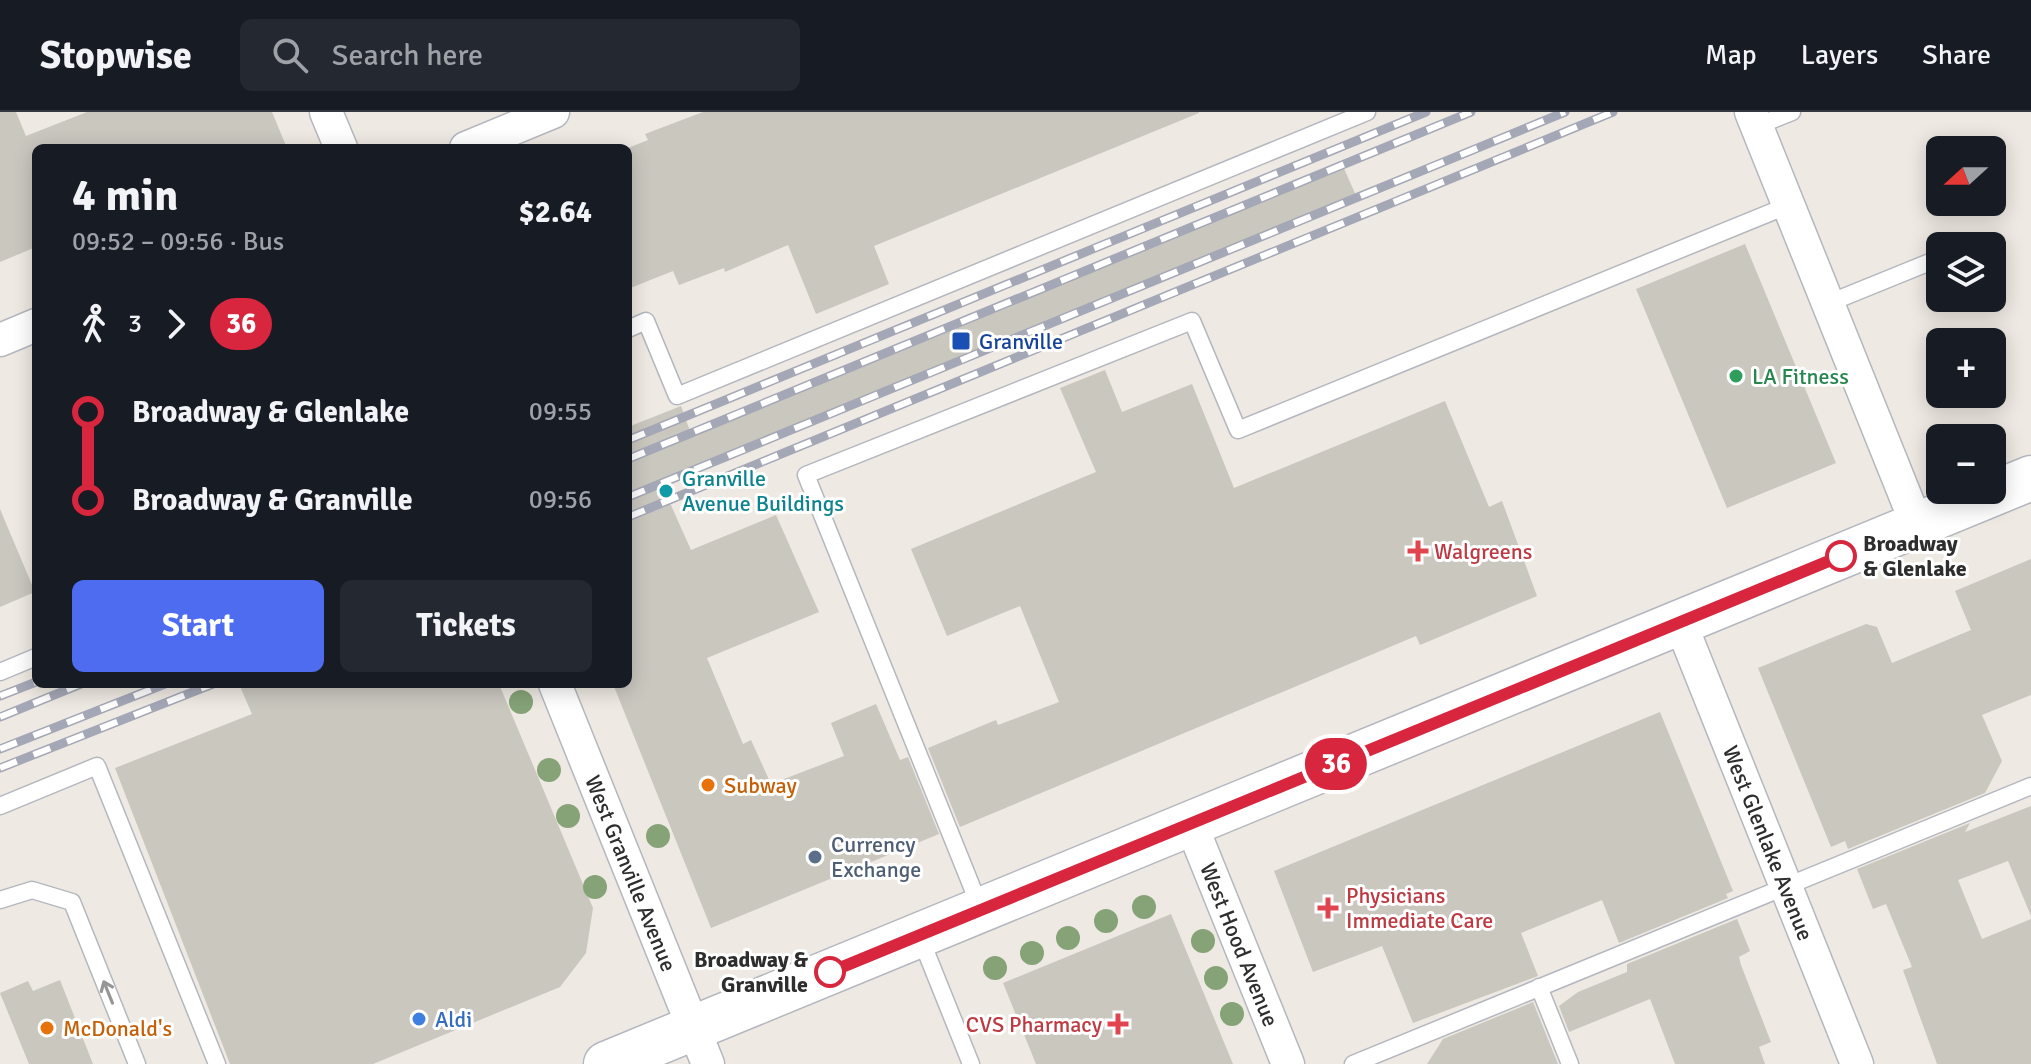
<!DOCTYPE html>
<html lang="en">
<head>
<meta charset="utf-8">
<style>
  body { margin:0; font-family:Signika,sans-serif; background:#242831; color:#f1f3f6; height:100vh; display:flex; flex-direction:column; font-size:30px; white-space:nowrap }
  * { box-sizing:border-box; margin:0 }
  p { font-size:26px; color:#9ea1a6 }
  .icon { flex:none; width:44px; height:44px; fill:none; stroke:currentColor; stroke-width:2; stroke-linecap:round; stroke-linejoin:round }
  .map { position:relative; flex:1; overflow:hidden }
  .side { position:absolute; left:32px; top:32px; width:600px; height:544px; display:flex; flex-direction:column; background:#171b24; border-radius:12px; box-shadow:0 4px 20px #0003 }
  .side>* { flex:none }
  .badge { padding:0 16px; border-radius:26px; font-size:28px; line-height:52px }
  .needle { width:52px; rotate:249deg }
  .controls { position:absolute; left:1926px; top:24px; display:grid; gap:16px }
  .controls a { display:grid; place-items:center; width:80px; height:80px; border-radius:12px; background:#171b24; box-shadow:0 4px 20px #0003; font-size:40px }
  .map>.badge { position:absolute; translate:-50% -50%; box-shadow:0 0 0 4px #fff }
  .legs { display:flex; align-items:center; gap:12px; height:88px; padding:0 40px; font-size:26px }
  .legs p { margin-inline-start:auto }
  .head { display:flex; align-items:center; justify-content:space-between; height:136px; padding:0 40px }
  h1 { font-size:44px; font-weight:700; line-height:60px }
  .action { display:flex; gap:16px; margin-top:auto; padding:16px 40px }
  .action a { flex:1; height:92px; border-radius:12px; background:#4d6cf0; color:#fff; font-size:32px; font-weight:700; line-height:92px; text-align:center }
  .action a+a { background:#242831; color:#f1f3f6 }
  ul { padding:0 40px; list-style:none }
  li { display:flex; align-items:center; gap:28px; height:88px; font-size:30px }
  li i { display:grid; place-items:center; width:12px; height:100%; margin:0 10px; background:currentColor }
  li i::after { content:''; width:20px; height:20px; margin:-10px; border:6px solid; border-radius:50%; background:#171b24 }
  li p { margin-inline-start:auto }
  li:first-child i { background:linear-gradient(#0000 50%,currentColor 0) }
  li:last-child i { background:linear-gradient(currentColor 50%,#0000 0) }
  header { display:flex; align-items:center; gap:48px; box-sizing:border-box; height:112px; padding:0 40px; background:#171b24; border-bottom:2px solid #363941 }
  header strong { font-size:38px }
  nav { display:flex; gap:44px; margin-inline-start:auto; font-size:28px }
  .search { width:560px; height:72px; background:#242831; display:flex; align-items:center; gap:20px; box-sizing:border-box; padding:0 28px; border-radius:12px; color:#9ea1a6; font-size:30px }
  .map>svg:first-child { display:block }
  .building { fill:#cac7bf }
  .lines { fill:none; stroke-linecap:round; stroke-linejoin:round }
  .service-casing { stroke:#b5b7c0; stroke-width:19 }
  .minor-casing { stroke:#b5b7c0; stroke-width:35 }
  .secondary-casing { stroke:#b5b7c0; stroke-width:47 }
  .service { stroke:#fff; stroke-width:16 }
  .minor { stroke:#fff; stroke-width:32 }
  .secondary { stroke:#fff; stroke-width:44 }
  .rail-casing { stroke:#a4a7b6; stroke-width:9 }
  .rail { stroke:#fff; stroke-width:6; stroke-dasharray:18; stroke-linecap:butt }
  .tree { fill:#85a377 }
  .oneway { stroke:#969696 }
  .line-1-casing { stroke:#fff; stroke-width:18 }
  .line-1 { stroke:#d7263d; stroke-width:12 }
  .transit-dot { fill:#1a4fb4; stroke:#fff; stroke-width:3 }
  .leisure-dot { fill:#2e9e5b; stroke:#fff; stroke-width:3 }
  .culture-dot { fill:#0f9aa8; stroke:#fff; stroke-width:3 }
  .health-dot { fill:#e0444e; stroke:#fff; stroke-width:3 }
  .stop-1-dot { fill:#fff; stroke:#d7263d; stroke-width:4 }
  .food-dot { fill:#e8710a; stroke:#fff; stroke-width:3 }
  .service-dot { fill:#5c6f8a; stroke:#fff; stroke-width:3 }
  .shop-dot { fill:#3f7fe0; stroke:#fff; stroke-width:3 }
  .labels { text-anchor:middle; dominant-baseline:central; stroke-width:6; stroke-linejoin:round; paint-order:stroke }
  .transit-label { font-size:22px; fill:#164399; stroke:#fff; text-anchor:start }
  .leisure-label { font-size:22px; fill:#27864d; stroke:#fff; text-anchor:start }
  .culture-label { font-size:22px; fill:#0d838f; stroke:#fff; text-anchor:start }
  .stop-label { font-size:22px; font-weight:bold; fill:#2e2e2e; stroke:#fff; text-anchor:start }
  .health-label { font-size:22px; fill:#be3a42; stroke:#fff; text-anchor:start }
  .food-label { font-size:22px; fill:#c56008; stroke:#fff; text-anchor:start }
  .street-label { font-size:22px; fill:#2e2e2e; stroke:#fff }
  .service-label { font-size:22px; fill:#4e5e75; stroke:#fff; text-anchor:start }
  .shop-label { font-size:22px; fill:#366cbe; stroke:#fff; text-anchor:start }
</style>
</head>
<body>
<header>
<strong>Stopwise</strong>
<div class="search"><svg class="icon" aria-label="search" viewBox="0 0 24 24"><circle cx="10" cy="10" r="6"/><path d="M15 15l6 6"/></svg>Search here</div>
<nav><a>Map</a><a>Layers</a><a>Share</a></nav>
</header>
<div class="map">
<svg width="2031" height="952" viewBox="0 0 2031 952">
  <rect width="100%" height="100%" fill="#eee9e2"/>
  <path class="building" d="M0 0H16L26 24 87 0H272L287 36H36V135L0 150Z
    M703 0H1199V1L874 134 889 172 816 202 788 133 725 160 724 156 679 173 673 159 628 177V36L648 28 645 22Z
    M1342 52 1358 88 662 373 691 438 776 403 819 500 707 546 743 632 751 628 771 672 844 644 831 611 876 592 900 648 908 645 939 722 711 816 613 572H628V315L681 294 690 319Z
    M1745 132 1836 351 1727 396 1636 177Z
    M1105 258 1122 300 1192 272 1234 376 1445 289 1489 395 1502 389 1537 484 1420 533 1416 524 960 715 928 636 996 608 998 613 1059 590 1020 494 947 524 911 437 1096 360 1060 276Z
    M0 397 35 480 0 495Z
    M2031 447V583L1982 603 2002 649 1985 681 1848 737 1845 729 1831 735 1758 556 1866 512 1877 515 1892 551 1971 518 1955 479Z
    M239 572H499L593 796 586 841 560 875 373 952H230L115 656 252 602Z
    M1660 600 1733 779 1726 782 1728 786 1619 831 1602 788 1521 821 1538 864 1413 911 1382 834 1313 860 1274 759Z
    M2031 694V804L2008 749 1958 768 1982 827 2031 807V952H1937L1903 858 1912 855 1886 792 1873 797 1857 757 1970 711 1965 720Z
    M1171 802 1233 952H1036L1003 871Z
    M1737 807 1750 839 1739 845 1741 853 1771 930 1759 935 1765 952H1675L1650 887 1569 920 1559 894 1578 880 1627 860V852Z
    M60 868 93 952H29L0 881 28 869 33 879Z
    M1533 890 1558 952H1427L1443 927Z"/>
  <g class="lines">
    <g class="service-casing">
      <path id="service" d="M1757 14 1792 0
        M1829 191 1930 150
        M628 217 646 209 677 284 1367 0
        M0 560 36 545
        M0 694 97 654 217 952
        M0 788 32 778 72 790 137 952
        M980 795 806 363 1192 209 1238 318 1789 93
        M920 825 971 952
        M1539 875 1570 952
        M1353 952 2031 674"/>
    </g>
    <g class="minor-casing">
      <g id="minor">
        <path d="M326 0 341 36"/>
        <path d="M1751 0 1917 413"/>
        <path d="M466 36 553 0"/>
        <path d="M0 228 36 213"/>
        <path id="s1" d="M1680 510 1857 952"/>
        <path id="s2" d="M555 572 708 952"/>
        <path id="s3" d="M1191 712 1288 952"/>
      </g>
    </g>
    <g class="secondary-casing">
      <path id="secondary" d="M606 952 2031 366"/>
    </g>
    <use href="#service" class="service"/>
    <use href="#minor" class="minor"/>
    <use href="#secondary" class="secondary"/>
    <g class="rail-casing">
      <path id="rail" d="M628 328 1426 0
        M628 347 1471 0
        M628 385 1565 0
        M628 405 1613 0
        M0 584 36 570
        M0 605 81 572
        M0 637 165 572
        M0 656 213 572"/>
    </g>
    <use href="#rail" class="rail"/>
  </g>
  <g class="tree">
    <circle cx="521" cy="590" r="12"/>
    <circle cx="549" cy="658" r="12"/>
    <circle cx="568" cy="704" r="12"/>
    <circle cx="658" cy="724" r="12"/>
    <circle cx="595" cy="775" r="12"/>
    <circle cx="1144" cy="795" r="12"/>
    <circle cx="1106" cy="809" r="12"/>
    <circle cx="1068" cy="826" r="12"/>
    <circle cx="1203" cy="829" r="12"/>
    <circle cx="1032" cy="841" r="12"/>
    <circle cx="995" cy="856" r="12"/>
    <circle cx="1216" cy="866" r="12"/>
    <circle cx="1232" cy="902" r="12"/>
  </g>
  <defs><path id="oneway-shaft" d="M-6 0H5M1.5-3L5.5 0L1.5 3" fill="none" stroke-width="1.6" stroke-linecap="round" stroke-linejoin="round" transform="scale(2)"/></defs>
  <use class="oneway" href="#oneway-shaft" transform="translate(108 880) rotate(-112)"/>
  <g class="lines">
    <g class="line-1-casing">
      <path id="line-1" d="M830 860 1841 444"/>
    </g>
    <use href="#line-1" class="line-1"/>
  </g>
  <rect class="transit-dot" x="951" y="219" width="20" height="20" rx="4"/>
  <circle class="leisure-dot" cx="1736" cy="264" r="8"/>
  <circle class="culture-dot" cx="666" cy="379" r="8"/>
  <g class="health-dot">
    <path d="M1414 427h8v8h8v8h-8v8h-8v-8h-8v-8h8z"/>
    <path d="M1324 784h8v8h8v8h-8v8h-8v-8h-8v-8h8z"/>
    <path d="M1114 900h8v8h8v8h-8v8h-8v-8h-8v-8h8z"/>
  </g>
  <g class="stop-1-dot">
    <circle cx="1841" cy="444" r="14"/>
    <circle cx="830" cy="860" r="14"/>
  </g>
  <g class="food-dot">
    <circle cx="708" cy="673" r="8"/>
    <circle cx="47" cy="916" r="8"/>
  </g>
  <circle class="service-dot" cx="815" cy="745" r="8"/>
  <circle class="shop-dot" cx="419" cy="907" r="8"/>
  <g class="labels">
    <g class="transit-label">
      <text x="979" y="229">Granville</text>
    </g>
    <g class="leisure-label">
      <text x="1752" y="264">LA Fitness</text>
    </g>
    <g class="culture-label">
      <text x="682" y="366">Granville<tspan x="682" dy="25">Avenue Buildings</tspan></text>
    </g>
    <g class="stop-label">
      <text x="1863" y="431">Broadway<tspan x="1863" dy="25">&amp; Glenlake</tspan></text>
      <text x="808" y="847" text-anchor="end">Broadway &amp;<tspan x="808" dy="25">Granville</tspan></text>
    </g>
    <g class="health-label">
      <text x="1434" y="439">Walgreens</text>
      <text x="1346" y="783">Physicians<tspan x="1346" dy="25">Immediate Care</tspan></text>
      <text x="1102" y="912" text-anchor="end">CVS Pharmacy</text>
    </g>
    <g class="food-label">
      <text x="724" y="673">Subway</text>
      <text x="63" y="916">McDonald's</text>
    </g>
    <g class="street-label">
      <text stroke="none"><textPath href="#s1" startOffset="238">West Glenlake Avenue</textPath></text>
      <text stroke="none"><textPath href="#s2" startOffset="204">West Granville Avenue</textPath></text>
      <text stroke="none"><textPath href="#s3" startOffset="130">West Hood Avenue</textPath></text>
    </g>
    <g class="service-label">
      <text x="831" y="732">Currency<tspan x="831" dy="25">Exchange</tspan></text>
    </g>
    <g class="shop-label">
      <text x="435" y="907">Aldi</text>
    </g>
  </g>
</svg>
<div class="controls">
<a><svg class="needle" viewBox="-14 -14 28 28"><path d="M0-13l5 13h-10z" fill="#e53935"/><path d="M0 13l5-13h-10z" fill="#9ea1a6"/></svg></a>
<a><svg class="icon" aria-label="layers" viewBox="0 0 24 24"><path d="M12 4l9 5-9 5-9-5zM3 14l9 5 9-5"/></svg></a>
<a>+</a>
<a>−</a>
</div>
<b class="badge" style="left:1336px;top:652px;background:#d7263d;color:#fff">36</b>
<section class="side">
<div class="head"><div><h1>4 min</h1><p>09:52 – 09:56 · Bus</p></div><b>$2.64</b></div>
<div class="legs"><svg class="icon" aria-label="walk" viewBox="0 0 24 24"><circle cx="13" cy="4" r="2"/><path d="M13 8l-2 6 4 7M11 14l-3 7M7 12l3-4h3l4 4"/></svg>3<svg class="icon" aria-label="forward" viewBox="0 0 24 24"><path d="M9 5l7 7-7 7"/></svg><b class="badge" style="background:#d7263d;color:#fff">36</b></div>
<ul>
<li><i style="color:#d7263d"></i><b>Broadway &amp; Glenlake</b><p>09:55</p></li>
<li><i style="color:#d7263d"></i><b>Broadway &amp; Granville</b><p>09:56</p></li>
</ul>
<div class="action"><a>Start</a><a>Tickets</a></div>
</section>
</div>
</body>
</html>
